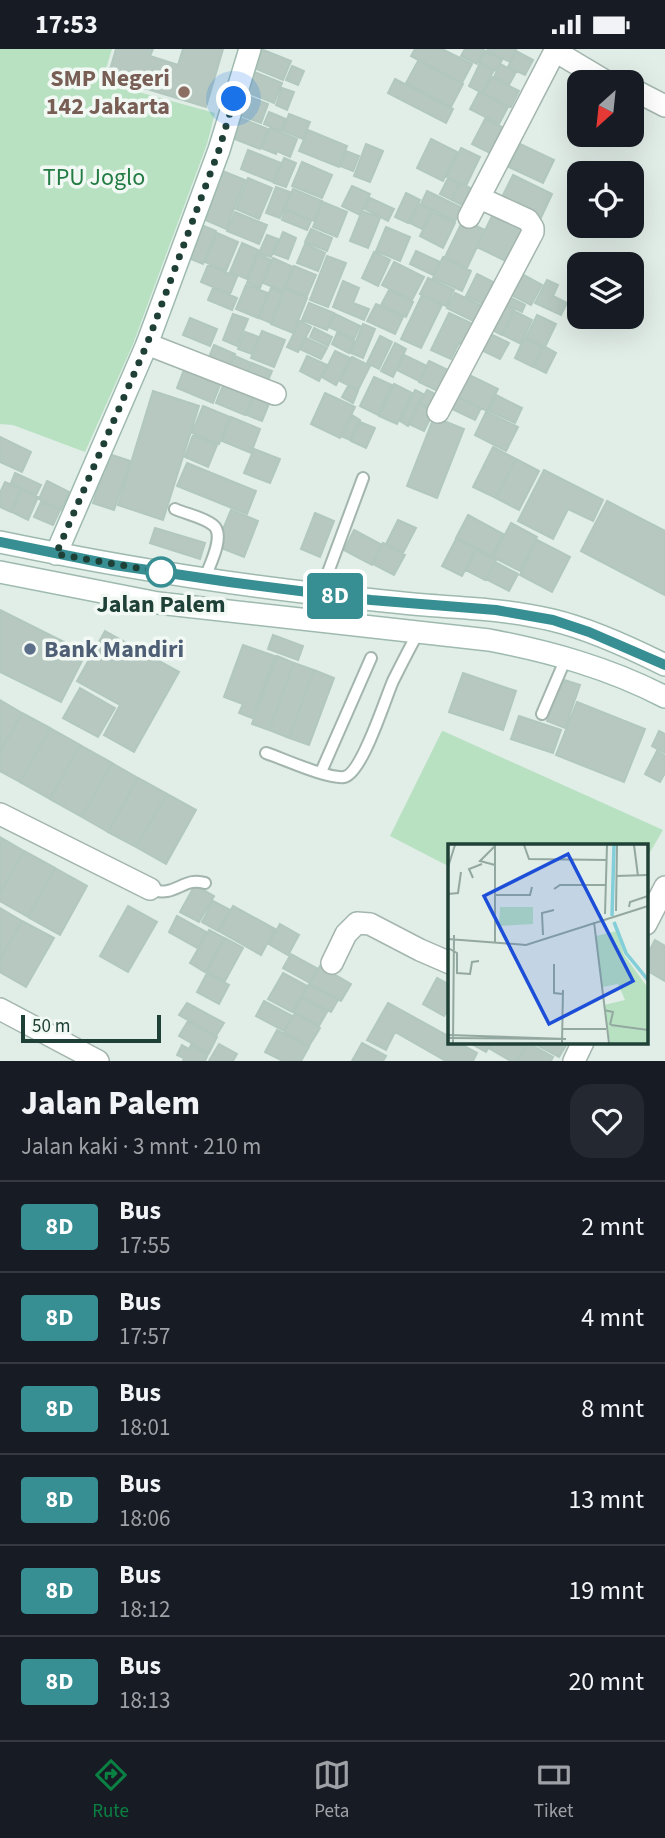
<!DOCTYPE html>
<html lang="id">
<head>
<meta charset="utf-8">
<style>
  body { margin:0; font-family:"Source Sans 3",sans-serif; background:#242831; color:#f1f3f6; height:100vh; display:flex; flex-direction:column; font-size:26px; white-space:nowrap }
  * { box-sizing:border-box; margin:0 }
  p { font-size:23px; color:#9ea1a6 }
  .icon { flex:none; width:38px; height:38px; fill:none; stroke:currentColor; stroke-width:2; stroke-linecap:round; stroke-linejoin:round }
  .map { position:relative; height:1012px; overflow:hidden }
  .side { display:flex; flex-direction:column; background:#171b24; flex:1 }
  .side>* { flex:none }
  .badge { padding:0 14px; border-radius:5px; font-size:24px; line-height:46px }
  .needle { width:46px; rotate:207deg }
  .controls { position:absolute; left:567px; top:21px; display:grid; gap:14px }
  .controls a { display:grid; place-items:center; width:77px; height:77px; border-radius:14px; background:#171b24; box-shadow:0 7px 28px #0002; font-size:35px }
  .scale { position:absolute; left:21px; bottom:18px; width:140px; box-sizing:border-box; padding-left:7px; border:4px solid #1f4036; border-top:0; font-size:19px; line-height:24px; white-space:nowrap; color:#1f4036; -webkit-text-stroke:5px #f2f9f5; paint-order:stroke }
  .you { position:absolute; width:35px; height:35px; margin:-18px; border:5px solid #fff; border-radius:50%; background:#1a73e8; box-shadow:0 0 0 10px #1a73e833 }
  .map>.badge { position:absolute; translate:-50% -50%; box-shadow:0 0 0 4px #fff }
  .round { display:grid; place-items:center; flex:none; width:74px; height:74px; border-radius:21px; background:#242831 }
  .headline { display:flex; align-items:center; justify-content:space-between; height:119px; padding:0 21px }
  h1 { font-size:33px; font-weight:800; line-height:52px }
  ul { padding:0; list-style:none }
  li { display:flex; align-items:center; gap:21px; height:91px; padding:0 21px; border-top:2px solid #363941 }
  li div { flex:1 }
  li b { display:block; font-size:26px }
  li em { font-style:normal }
  li .badge { min-width:77px; font-weight:700; text-align:center }
  .status { display:flex; justify-content:space-between; align-items:center; height:49px; padding:0 35px; background:#171b24; direction:ltr }
  .status svg { height:19px; fill:currentColor }
  .tabs { display:flex; justify-content:space-around; align-items:center; height:98px; border-top:2px solid #363941; background:#171b24; font-size:19px; color:#9ea1a6 }
  .tabs a { display:grid; justify-items:center; gap:4px }
  .tabs .on { color:#0b8043 }
  .map>svg:first-child { display:block }
  .green { fill:#b7e1c1 }
  .building { fill:#b6c8c0; stroke:#b2c8be; stroke-width:2 }
  .lines { fill:none; stroke-linecap:round; stroke-linejoin:round }
  .lane-casing { stroke:#a3b6ae; stroke-width:14 }
  .street-casing { stroke:#a3b6ae; stroke-width:24 }
  .secondary-casing { stroke:#9ebaaf; stroke-width:24 }
  .lane { stroke:#fff; stroke-width:10 }
  .street { stroke:#fff; stroke-width:21 }
  .secondary { stroke:#fff; stroke-width:21 }
  .line-casing { stroke:#fff; stroke-width:16 }
  .line { stroke:#378f93; stroke-width:10 }
  .walk { stroke:#1f4036; stroke-width:7; stroke-dasharray:0 12.6 }
  .education-dot { fill:#8d6e63; stroke:#f2f9f5; stroke-width:2.5 }
  .stop-dot { fill:#fff; stroke:#378f93; stroke-width:3.5 }
  .service-dot { fill:#5c6f8a; stroke:#f2f9f5; stroke-width:2.5 }
  .labels { text-anchor:middle; dominant-baseline:central; stroke-width:7; stroke-linejoin:round; paint-order:stroke }
  .education-label { font-size:24px; font-weight:bold; fill:#785e54; stroke:#f2f9f5; text-anchor:end }
  .park-label { font-size:24px; fill:#247c44; stroke:#f2f9f5 }
  .stop-label { font-size:24px; font-weight:bold; fill:#1f4036; stroke:#f2f9f5 }
  .service-label { font-size:24px; font-weight:bold; fill:#4e5e75; stroke:#f2f9f5; text-anchor:start }
  .inset-river { fill:none; stroke:#82ced9; stroke-width:3.5 }
  .inset-road { fill:none; stroke:#93a8a0; stroke-width:2 }
  .view { fill:#1d4ed8; fill-opacity:0.15; stroke:#1d4ed8; stroke-width:3.5 }
  .inset-edge { fill:none; stroke:#1f4036; stroke-width:3.5 }
</style>
</head>
<body>
<div class="status"><b>17:53</b><svg viewBox="0 0 49 12"><path d="M0 12V9h3v3zM5 12V6h3v6zM10 12V3h3v9zM15 12V0h3v12zM26 1h20v11H26zM47 4h2v5h-2z"/></svg></div>
<div class="map">
<svg width="665" height="1012" viewBox="0 0 665 1012">
  <rect width="100%" height="100%" fill="#e1ede7"/>
  <path class="green" d="M0 0H112L102 33 215 64 207 95 133 295 85 403 13 376 0 375Z
    M442 682H443L663 781 646 810V797H450V818L390 787Z"/>
  <path class="building" d="M116 0H153L150 7 178 16 183 0H223L206 58 108 28Z
    M261 0 291 12 283 31 254 19Z
    M415 0H442L472 15 462 34 411 7Z
    M465 0H484L477 15 461 7Z
    M488 0H516L510 13 487 2Z
    M485 2 502 11 496 22 479 13Z
    M516 2 533 11 525 26 508 18Z
    M418 12 463 35 451 58 406 34Z
    M480 14 494 21 482 44 469 37Z
    M500 15 516 23 509 36 494 28Z
    M292 17 304 22 298 36 286 31Z
    M252 22 282 34 274 54 244 42Z
    M492 28 519 42 511 58 483 44Z
    M395 30 453 60 446 74 388 44Z
    M282 39 294 43 287 61 276 56Z
    M479 43 508 58 499 75 470 60Z
    M245 46 268 55 261 74 237 65Z
    M269 63 286 70 281 82 264 75Z
    M289 65 310 73 303 90 283 82Z
    M240 69 268 80 260 100 232 89Z
    M485 70 504 79 492 105 472 95Z
    M270 79 297 90 290 108 277 102 276 105 261 99Z
    M308 81 347 97 339 118 299 102Z
    M431 90 457 103 443 132 417 119Z
    M366 95 383 102 370 133 354 127Z
    M520 95 554 111 543 134 509 118Z
    M461 99 480 108 466 137 447 128Z
    M248 101 281 114 273 133 241 120Z
    M346 102 359 107 353 122 340 117Z
    M284 109 296 114 286 138 274 134Z
    M302 113 332 126 322 149 292 137Z
    M220 121 245 131 226 180 201 169Z
    M513 126 552 145 540 171 500 152Z
    M248 129 272 139 259 170 236 160Z
    M448 129 459 135 452 151 440 145Z
    M460 134 472 140 464 157 452 151Z
    M352 137 370 145 360 166 342 157Z
    M276 138 290 143 280 169 266 164Z
    M293 140 322 152 314 172 285 160Z
    M427 142 462 159 455 172 421 155Z
    M406 144 420 151 408 174 395 168Z
    M370 149 394 160 388 172 365 160Z
    M323 153 347 163 337 188 313 178Z
    M419 155 432 161 422 180 410 174Z
    M285 161 311 172 307 181 282 171Z
    M362 162 380 169 368 199 350 192Z
    M235 163 267 176 259 195 227 182Z
    M432 163 455 174 443 199 420 187Z
    M493 165 529 182 512 215 477 198Z
    M463 171 485 181 467 219 445 208Z
    M199 175 216 182 203 215 186 208Z
    M386 178 410 188 400 212 376 202Z
    M311 180 332 189 327 202 305 193Z
    M283 183 296 189 288 210 274 205Z
    M217 184 238 193 226 222 205 213Z
    M267 186 278 190 271 208 259 204Z
    M242 194 258 201 247 230 230 223Z
    M305 195 325 204 318 222 297 214Z
    M416 202 440 213 433 226 410 215Z
    M374 203 390 211 378 237 362 229Z
    M258 205 271 211 260 239 247 234Z
    M327 207 346 214 328 258 310 251Z
    M443 208 471 222 462 242 433 229Z
    M273 209 293 218 283 242 263 234Z
    M394 213 424 228 412 251 382 236Z
    M208 216 237 228 230 245 201 233Z
    M294 217 316 226 307 247 286 239Z
    M520 224 542 236 531 256 509 245Z
    M477 225 495 234 485 256 466 247Z
    M428 229 454 241 446 257 420 245Z
    M547 231 558 236 553 247 567 254 561 266 535 254Z
    M343 232 359 239 353 254 369 260 364 271 333 258Z
    M246 236 268 244 258 269 236 260Z
    M213 239 237 249 232 261 208 251Z
    M271 239 283 244 271 274 259 269Z
    M285 240 307 249 293 284 271 275Z
    M389 241 413 253 406 268 381 256Z
    M576 243 579 244V265L568 260Z
    M455 244 486 259 479 275 447 259Z
    M422 246 442 256 421 299 401 290Z
    M511 249 525 256 522 263 507 256Z
    M499 253 514 260 502 286 486 278Z
    M309 254 334 264 327 281 302 271Z
    M376 255 403 268 395 285 367 272Z
    M514 262 532 271 521 295 503 286Z
    M449 264 477 277 467 298 459 294 451 310 431 301Z
    M233 265 248 270 237 297 223 291Z
    M335 265 360 277 354 290 329 278Z
    M537 266 556 275 545 298 526 289Z
    M190 269 217 280 210 297 183 286Z
    M300 272 311 278 298 303 287 298Z
    M363 275 375 280 363 309 351 304Z
    M314 279 332 288 328 297 310 288Z
    M482 281 509 294 500 310 475 298Z
    M262 282 285 291 274 318 251 309Z
    M245 283 259 288 252 305 238 300Z
    M337 284 354 292 349 304 332 295Z
    M380 287 392 293 379 320 367 314Z
    M306 289 327 299 321 310 300 300Z
    M524 289 543 298 533 318 515 309Z
    M395 294 406 300 393 328 381 322Z
    M214 296 235 305 228 322 207 313Z
    M544 297 556 304 546 324 534 318Z
    M335 302 350 309 336 336 322 328Z
    M404 306 427 317 419 332 397 321Z
    M235 307 251 314 244 332 227 326Z
    M307 307 327 316 319 332 300 322Z
    M352 308 370 317 358 341 340 332Z
    M429 312 452 323 442 344 419 333Z
    M187 313 223 328 213 354 177 339Z
    M252 314 272 322 265 339 245 331Z
    M465 324 498 340 487 362 455 346Z
    M374 328 392 336 378 366 360 357Z
    M226 329 255 341 245 366 216 354Z
    M394 335 412 344 397 375 379 367Z
    M348 337 358 342 353 354 342 348Z
    M257 339 273 345 262 372 247 366Z
    M415 341 423 345 408 377 400 372Z
    M427 341 443 349 436 362 420 354Z
    M153 342 199 357 163 471 118 456Z
    M325 344 355 358 340 389 311 375Z
    M496 346 522 359 515 374 489 362Z
    M455 347 481 359 475 371 450 359Z
    M419 355 434 362 424 382 409 375Z
    M203 357 230 368 219 395 192 384Z
    M486 363 518 378 506 402 475 386Z
    M352 366 360 371 350 391 341 387Z
    M231 368 260 380 251 404 222 392Z
    M434 368 464 380 437 449 407 437Z
    M360 373 375 379 366 399 351 392Z
    M193 386 217 396 208 418 185 408Z
    M0 388 31 403 22 423 0 413Z
    M493 398 516 410 496 449 473 438Z
    M254 400 280 410 270 434 244 424Z
    M109 405 130 412 114 461 93 454Z
    M516 410 539 422 519 461 496 449Z
    M187 414 256 442 247 465 177 437Z
    M544 421 603 451 593 472 568 460 553 490 518 472Z
    M15 424 41 436 36 446 11 434Z
    M47 432 69 443 61 461 39 450Z
    M5 433 21 440 11 463 0 458V444Z
    M22 440 38 448 28 471 12 463Z
    M607 452 665 482V546L581 502Z
    M41 453 60 461 53 476 34 468Z
    M231 461 258 472 244 508 216 497Z
    M315 464 334 472 320 508 301 500Z
    M468 466 503 485 492 507 456 489Z
    M398 471 416 479 403 504 386 495Z
    M511 474 537 488 520 522 493 508Z
    M155 479 205 494 200 510 150 494Z
    M354 481 382 496 372 516 344 501Z
    M456 490 476 500 462 527 442 517Z
    M537 491 570 508 552 543 520 526Z
    M383 494 405 506 394 526 373 515Z
    M476 501 496 511 485 531 466 521Z
    M495 513 518 525 509 542 486 530Z
    M0 561 86 604 61 653 0 623Z
    M105 582 179 623 134 703 104 686 120 656 77 632Z
    M273 586 303 597 298 611 268 600Z
    M243 596 275 607 252 669 239 664 243 655 224 648Z
    M277 607 294 614 269 681 252 675Z
    M294 614 314 621 289 689 269 681Z
    M314 621 334 629 309 696 289 689Z
    M463 624 516 642 503 681 449 663Z
    M561 630 580 636 565 679 547 672Z
    M80 639 115 659 98 688 63 669Z
    M0 651 22 664 0 703Z
    M577 653 645 680 624 733 556 706Z
    M22 664 50 679 20 733 0 722V703Z
    M519 667 561 681 553 704 511 690Z
    M50 679 80 696 50 750 20 733Z
    M659 682 665 685V704L652 697Z
    M80 696 112 714 82 768 50 750Z
    M657 702 665 707V724L660 733 645 725Z
    M112 714 138 729 108 783 82 768Z
    M138 729 167 745 136 798 108 783Z
    M167 745 196 761 166 815 136 798Z
    M0 788 24 802 0 844Z
    M24 802 55 819 28 868 0 852V844Z
    M55 819 87 837 60 886 28 868Z
    M195 836 214 847 199 873 180 863Z
    M213 852 230 861 218 882 202 873Z
    M128 857 157 873 128 923 100 907Z
    M233 857 275 880 261 906 219 882Z
    M0 859 22 872 0 911Z
    M177 867 206 883 197 899 169 883Z
    M22 872 54 889 26 938 0 923V911Z
    M280 875 299 886 288 906 269 895Z
    M209 881 224 889 205 923 190 914Z
    M225 889 243 899 225 932 207 922Z
    M655 891 665 897V932L646 921V908Z
    M291 905 318 920 310 934 283 919Z
    M320 917 351 935 341 952 310 935Z
    M207 924 229 936 219 955 197 943Z
    M283 924 307 937 292 963 268 950Z
    M437 929 450 936V958L444 967 423 955Z
    M309 935 338 951 331 963 302 948Z
    M302 949 327 963 319 977 294 963Z
    M264 952 292 967 284 982 256 967Z
    M187 954 224 974 216 987 179 966Z
    M388 954 450 988V993H457L477 1004 473 1012H446L395 983 386 1001 367 991Z
    M295 964 320 979 309 997 284 983Z
    M188 972 217 988 209 1004 179 987Z
    M277 981 309 998 301 1012H283L265 1003Z
    M471 993H492L486 1003 470 994Z
    M494 993H518L525 997 517 1012H511L490 1000Z
    M531 993H568L559 1008Z
    M362 994 386 1007 383 1012H352Z
    M528 994 553 1008 551 1012H518Z
    M219 995 237 1005 233 1012H209Z
    M182 996 189 1000 191 996 208 1005 205 1012H183L184 1009 177 1006Z"/>
  <g class="lines">
    <g class="lane-casing">
      <path id="lane" d="M175 460C186 465 203 468 213 476 226 486 209 517 205 529
        M320 545 363 429
        M542 665 566 609
        M266 704C284 710 327 730 344 728 362 725 385 650 393 632 401 616 409 600 418 584
        M321 723 371 609
        M150 840C175 850 183 827 205 834"/>
    </g>
    <g class="street-casing">
      <path id="street" d="M555 2 607 33
        M632 40 665 57
        M469 168 556 0
        M147 295 275 345
        M438 363 533 183V179L528 171 480 149
        M0 765 150 840
        M646 875 665 838
        M332 914 346 885 357 874 370 875 420 901 450 914
        M0 960 98 1012
        M574 1012 583 993"/>
    </g>
    <g class="secondary-casing">
      <path id="secondary" d="M0 493C106 515 212 533 320 545 355 549 390 553 425 556 468 559 510 561 552 571 586 579 633 600 665 616
        M56 505 147 295 219 101 250 0
        M0 523 158 554 489 591C551 603 609 619 665 648"/>
    </g>
    <use href="#lane" class="lane"/>
    <use href="#street" class="street"/>
    <use href="#secondary" class="secondary"/>
  </g>
  <g class="lines">
    <g class="line-casing">
      <path id="line" d="M0 493 114 516 229 533 371 551 496 561 553 571 589 583 665 616"/>
    </g>
    <use href="#line" class="line"/>
    <path class="walk" d="M161 523 56 505 147 295 219 101 234 50"/>
  </g>
  <circle class="education-dot" cx="184" cy="43" r="7"/>
  <circle class="stop-dot" cx="161" cy="523" r="14"/>
  <circle class="service-dot" cx="30" cy="600" r="7"/>
  <g class="labels">
    <g class="education-label">
      <text x="170" y="29">SMP Negeri<tspan x="170" dy="28">142 Jakarta</tspan></text>
    </g>
    <g class="park-label">
      <text x="94" y="128">TPU Joglo</text>
    </g>
    <g class="stop-label">
      <text x="161" y="555">Jalan Palem</text>
    </g>
    <g class="service-label">
      <text x="44" y="600">Bank Mandiri</text>
    </g>
  </g>
  <g transform="translate(448 795)">
    <rect width="200" height="200" fill="#e1ede7"/>
    <path d="M52 63H85V80L51 82ZM169 87 176 111 200 144 199 199H162L156 161 177 156 170 140 154 143 148 92Z" fill="#b7e1c1"/>
    <path class="inset-river" d="M164 72 166 1M166 78 178 109 200 136"/>
    <path class="inset-road" d="M76 1 81 15 159 16M186 1 190 32M47 2 32 17 47 21M0 23 7 1M168 32 200 31M25 34 21 25 34 20M106 45 112 41H158M0 50 10 49 13 28M48 51H82L84 43M181 63 182 58 200 52M168 67 169 1M157 70 159 1M146 78 161 199M95 91 94 69 106 66M0 95 78 101 200 62M47 98V1M0 104 9 109V122M106 120V149L115 150M9 122V129L22 130 24 118 31 117M156 166 165 168 162 181M163 181 200 186M115 185H158M0 191 118 195M0 194 118 195M5 199 6 91M114 199 115 146"/>
    <path class="view" d="M120 10 185 137 101 180 36 52Z"/>
    <rect width="200" height="200" class="inset-edge"/>
  </g>
</svg>
<div class="controls">
<a><svg class="needle" viewBox="-14 -14 28 28"><path d="M0-13l5 13h-10z" fill="#e53935"/><path d="M0 13l5-13h-10z" fill="#9ea1a6"/></svg></a>
<a><svg class="icon" aria-label="locate" viewBox="0 0 24 24"><circle cx="12" cy="12" r="6"/><path d="M12 2v4M12 18v4M2 12h4M18 12h4"/></svg></a>
<a><svg class="icon" aria-label="layers" viewBox="0 0 24 24"><path d="M12 4l9 5-9 5-9-5zM3 14l9 5 9-5"/></svg></a>
</div>
<div class="scale">50 m</div>
<div class="you" style="left:234px;top:50px"></div>
<b class="badge" style="left:335px;top:547px;background:#378f93;color:#fff">8D</b>
</div>
<section class="side">
<div class="headline"><div><h1>Jalan Palem</h1><p>Jalan kaki · 3 mnt · 210 m</p></div><a class="round"><svg class="icon" aria-label="heart" viewBox="0 0 24 24"><path d="M12 20l-8-8c-3-5 5-10 8-4 3-6 11-1 8 4z"/></svg></a></div>
<ul>
<li><span class="badge" style="background:#378f93;color:#fff">8D</span><div><b>Bus</b><p>17:55</p></div><em>2 mnt</em></li>
<li><span class="badge" style="background:#378f93;color:#fff">8D</span><div><b>Bus</b><p>17:57</p></div><em>4 mnt</em></li>
<li><span class="badge" style="background:#378f93;color:#fff">8D</span><div><b>Bus</b><p>18:01</p></div><em>8 mnt</em></li>
<li><span class="badge" style="background:#378f93;color:#fff">8D</span><div><b>Bus</b><p>18:06</p></div><em>13 mnt</em></li>
<li><span class="badge" style="background:#378f93;color:#fff">8D</span><div><b>Bus</b><p>18:12</p></div><em>19 mnt</em></li>
<li><span class="badge" style="background:#378f93;color:#fff">8D</span><div><b>Bus</b><p>18:13</p></div><em>20 mnt</em></li>
</ul>
</section>
<nav class="tabs">
<a class="on"><svg class="icon" aria-label="directions" viewBox="0 0 24 24"><path d="M12 3l9 9-9 9-9-9zM9 14v-3h6M13 9l2 2-2 2"/></svg>Rute</a>
<a><svg class="icon" aria-label="map" viewBox="0 0 24 24"><path d="M3 6l6-2 6 2 6-2v14l-6 2-6-2-6 2zM9 4v14M15 6v14"/></svg>Peta</a>
<a><svg class="icon" aria-label="tickets" viewBox="0 0 24 24"><path d="M3 7h18v10H3zM15 7v10"/></svg>Tiket</a>
</nav>
</body>
</html>
